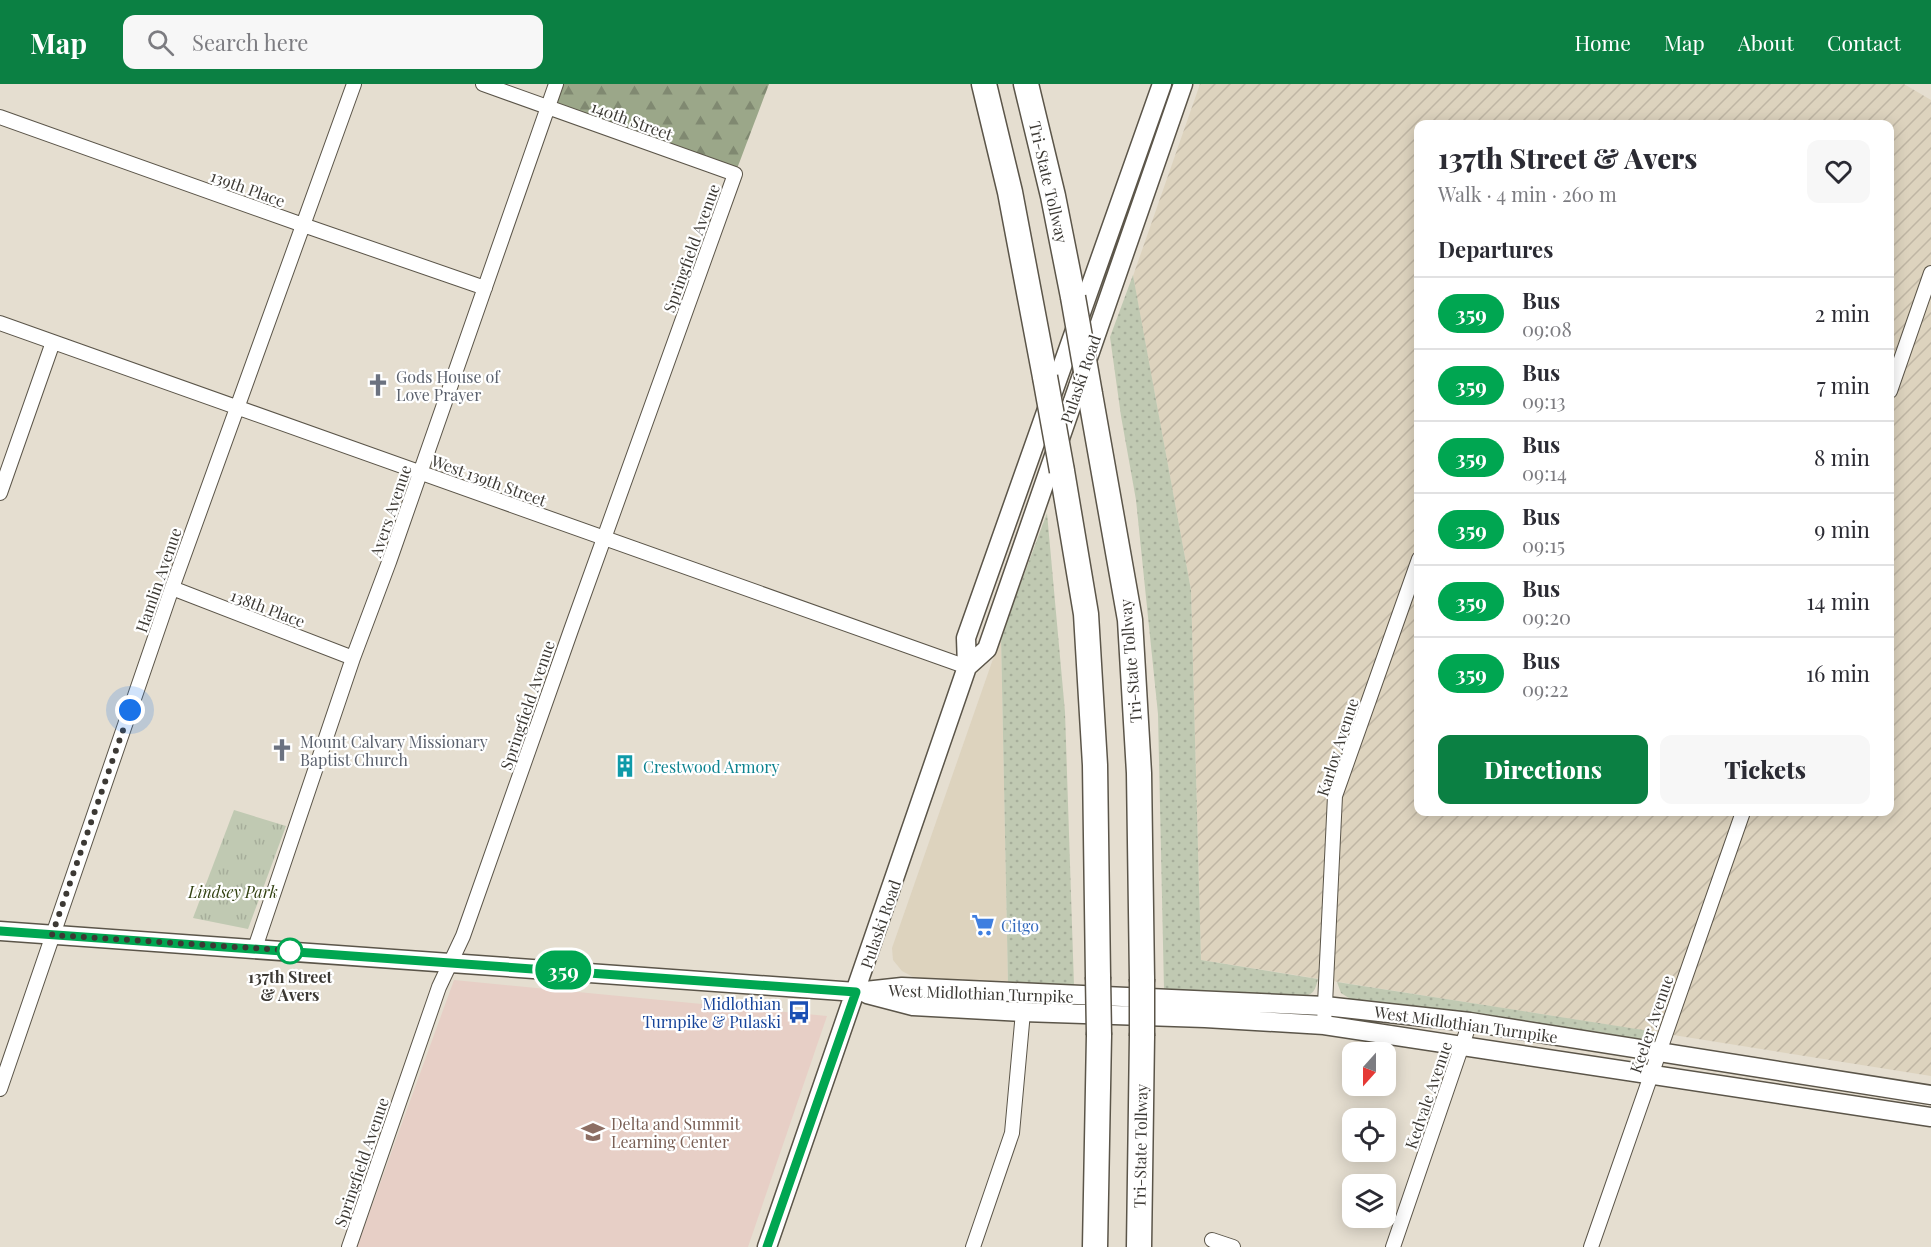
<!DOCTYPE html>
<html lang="en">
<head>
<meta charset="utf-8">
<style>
  body { margin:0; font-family:"Playfair Display",serif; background:#f7f7f7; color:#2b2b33; height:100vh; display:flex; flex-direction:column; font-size:22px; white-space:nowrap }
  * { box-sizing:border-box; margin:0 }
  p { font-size:20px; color:#7c7c81 }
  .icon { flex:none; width:33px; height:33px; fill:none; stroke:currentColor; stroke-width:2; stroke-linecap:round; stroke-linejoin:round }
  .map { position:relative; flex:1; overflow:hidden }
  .drawer { position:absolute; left:1414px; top:36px; width:480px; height:696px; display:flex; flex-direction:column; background:#fff; border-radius:12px; box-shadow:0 3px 15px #0003 }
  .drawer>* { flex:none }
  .badge { padding:0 12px; border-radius:20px; font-size:21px; line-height:39px }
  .needle { width:39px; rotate:201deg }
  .buttons { position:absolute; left:1342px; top:958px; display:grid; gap:12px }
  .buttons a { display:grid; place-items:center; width:54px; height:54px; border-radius:12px; background:#fff; box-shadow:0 3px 15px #0003; font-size:30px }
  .you { position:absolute; width:30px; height:30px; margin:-15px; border:4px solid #fff; border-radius:50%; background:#1a73e8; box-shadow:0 0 0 9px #1a73e833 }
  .map>.badge { position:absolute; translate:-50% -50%; box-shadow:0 0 0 3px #fff }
  h2 { padding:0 24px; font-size:22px; line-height:54px }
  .round { display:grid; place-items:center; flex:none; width:63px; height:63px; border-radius:12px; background:#f7f7f7 }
  .headline { display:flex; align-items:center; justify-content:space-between; height:102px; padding:0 24px }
  h1 { font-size:28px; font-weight:800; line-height:45px }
  .cta { display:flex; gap:12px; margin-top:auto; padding:12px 24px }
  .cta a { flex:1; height:69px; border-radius:12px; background:#0b8043; color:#fff; font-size:24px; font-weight:800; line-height:69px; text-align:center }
  .cta a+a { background:#f7f7f7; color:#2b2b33 }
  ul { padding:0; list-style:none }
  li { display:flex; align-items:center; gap:18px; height:72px; padding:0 24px; border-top:2px solid #e1e1e2 }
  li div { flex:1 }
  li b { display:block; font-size:22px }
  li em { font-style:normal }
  li .badge { min-width:66px; font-weight:700; text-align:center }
  header { display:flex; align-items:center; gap:36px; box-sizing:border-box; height:84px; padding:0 30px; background:#0b8043; color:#fff }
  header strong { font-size:28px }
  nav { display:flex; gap:33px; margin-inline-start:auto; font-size:21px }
  .search { width:420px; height:54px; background:#f7f7f7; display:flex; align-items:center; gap:15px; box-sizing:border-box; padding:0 21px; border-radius:12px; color:#7c7c81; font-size:22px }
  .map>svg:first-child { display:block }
  .built { fill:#ddd3be }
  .industrial { fill:url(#industrial-furrows); fill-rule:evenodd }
  .education { fill:#e7cfc6 }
  .grass { fill:url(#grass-dots) }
  .forest { fill:url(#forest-firs) }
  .park { fill:url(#park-tufts) }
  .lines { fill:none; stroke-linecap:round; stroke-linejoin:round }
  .minor-casing { stroke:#5b5549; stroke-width:16 }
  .secondary-casing { stroke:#5b5549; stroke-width:21 }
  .motorway-casing { stroke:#5b5549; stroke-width:27 }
  .minor { stroke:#fff; stroke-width:14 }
  .secondary { stroke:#fff; stroke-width:18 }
  .motorway { stroke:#fff; stroke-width:24 }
  .motorway-bridge-casing { stroke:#5b5549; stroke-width:27; stroke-linecap:butt }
  .motorway-bridge { stroke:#fff; stroke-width:24 }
  .line-casing { stroke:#fff; stroke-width:14 }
  .line { stroke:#00a651; stroke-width:9 }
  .walk { stroke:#3c3934; stroke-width:6; stroke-dasharray:0 10.8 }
  .stop-dot { fill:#fff; stroke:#00a651; stroke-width:3 }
  .labels { text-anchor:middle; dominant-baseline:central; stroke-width:4.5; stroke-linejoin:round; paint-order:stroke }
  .street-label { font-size:16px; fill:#3c3934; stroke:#fff }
  .worship-label { font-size:16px; fill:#5b616d; stroke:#fff; text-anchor:start }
  .culture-label { font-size:16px; fill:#0d838f; stroke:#fff; text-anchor:start }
  .park-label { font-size:16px; font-style:italic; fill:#314010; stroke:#fff }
  .shop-label { font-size:16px; fill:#366cbe; stroke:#fff; text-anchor:start }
  .stop-label { font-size:16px; font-weight:bold; fill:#3c3934; stroke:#fff }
  .transit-label { font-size:16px; fill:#164399; stroke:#fff; text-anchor:end }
  .education-label { font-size:16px; fill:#785e54; stroke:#fff; text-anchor:start }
</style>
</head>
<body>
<header>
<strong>Map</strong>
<div class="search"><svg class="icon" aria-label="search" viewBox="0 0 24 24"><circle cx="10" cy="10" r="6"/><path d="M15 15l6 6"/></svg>Search here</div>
<nav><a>Home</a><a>Map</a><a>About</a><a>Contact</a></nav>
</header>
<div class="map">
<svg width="1931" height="1163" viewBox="0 0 1931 1163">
  <defs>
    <pattern id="industrial-furrows" width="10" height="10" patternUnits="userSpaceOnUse" patternTransform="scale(1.5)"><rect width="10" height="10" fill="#ddd3be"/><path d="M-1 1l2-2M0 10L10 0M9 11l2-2" fill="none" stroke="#bfb6a4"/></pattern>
    <pattern id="grass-dots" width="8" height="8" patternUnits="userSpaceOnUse" patternTransform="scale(1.5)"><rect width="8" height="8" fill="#c0c9b2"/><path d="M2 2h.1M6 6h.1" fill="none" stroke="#a6ad9a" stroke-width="1.8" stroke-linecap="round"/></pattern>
    <pattern id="forest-firs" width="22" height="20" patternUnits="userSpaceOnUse" patternTransform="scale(1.5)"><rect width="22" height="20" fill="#9ba789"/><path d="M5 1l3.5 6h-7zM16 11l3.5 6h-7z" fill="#808971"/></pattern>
    <pattern id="park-tufts" width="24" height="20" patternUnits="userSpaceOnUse" patternTransform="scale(1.5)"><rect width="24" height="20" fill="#c0c9b2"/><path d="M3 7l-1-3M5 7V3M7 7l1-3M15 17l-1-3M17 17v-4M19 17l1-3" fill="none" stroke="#a6ad9a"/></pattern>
  </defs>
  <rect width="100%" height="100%" fill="#e5ded0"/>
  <path class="built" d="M1001 552 1008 900 917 895 902 887 893 876 892 864Z"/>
  <path class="industrial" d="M1200 0H1904L1931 16V992L1201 876 1191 506 1133 192ZM1419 40H1890V728H1419Z"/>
  <path class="education" d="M454 896 827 932 748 1163H357Z"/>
  <path class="grass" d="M1133 191 1191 506 1201 876 1318 895C1314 912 1311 911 1294 913L1164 906 1158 630 1136 416 1121 332 1110 253Z
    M1047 429 1065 628 1074 902 1008 900 1001 552Z
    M1337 898 1656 948 1646 955 1632 954 1352 916 1341 909Z"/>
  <path class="forest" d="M556 0H769L735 90 548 23Z"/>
  <path class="park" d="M234 726 286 742 248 845 193 834Z"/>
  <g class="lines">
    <g class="minor-casing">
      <path id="minor" d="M0 33 303 141 485 204
        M0 239 967 583
        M1890 307 1931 189
        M0 409 53 258
        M172 504 353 574
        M255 864 353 574 389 478 556 0
        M1324 941 1335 712 1419 475
        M0 1005 172 504 354 0
        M1212 1156 1233 1163
        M349 1163 439 903 463 852 571 546 735 90 483 0
        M973 1163 1012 1049 1023 928
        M1393 1163 1470 938
        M1591 1163 1743 728"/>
    </g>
    <g class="secondary-casing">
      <path id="secondary" d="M967 583 987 565 1183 0
        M0 847 856 908 902 903 1325 922 1470 938 1931 1011
        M867 910 913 922 1023 928 1205 934 1324 941 1931 1033
        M767 1163 967 583 966 554 1162 0"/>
    </g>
    <g class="motorway-casing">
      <path id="motorway" d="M984 0 1010 108 1045 293
        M1026 0 1053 112 1073 213
        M1090 310 1130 536 1139 689 1142 895
        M1062 387 1086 530 1095 681 1098 893
        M1095 1163 1099 951
        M1139 1163 1142 952"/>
    </g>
    <use href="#minor" class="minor"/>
    <use href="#secondary" class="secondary"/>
    <use href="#motorway" class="motorway"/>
    <g class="motorway-bridge-casing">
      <path id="motorway-bridge" d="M1073 213 1090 310
        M1045 293 1062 387
        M1098 893 1099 951
        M1142 952V895"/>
    </g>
    <use href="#motorway-bridge" class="motorway-bridge"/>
  </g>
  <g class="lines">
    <g class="line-casing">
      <path id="line" d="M0 847 856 908 767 1163"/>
    </g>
    <use href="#line" class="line"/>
    <path class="walk" d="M130 626 52 851 298 867H290"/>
  </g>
  <defs>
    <g id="church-bare" transform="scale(1.8)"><path d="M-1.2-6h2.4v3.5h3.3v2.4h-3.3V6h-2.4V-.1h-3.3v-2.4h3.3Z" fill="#6b7280" stroke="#fff" stroke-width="2.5" paint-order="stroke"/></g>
    <g id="building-bare" transform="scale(1.8)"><path d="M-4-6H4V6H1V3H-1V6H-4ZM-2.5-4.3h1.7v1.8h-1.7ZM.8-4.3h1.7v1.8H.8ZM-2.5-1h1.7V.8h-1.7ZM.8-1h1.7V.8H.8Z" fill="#0f9aa8" stroke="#fff" stroke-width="2.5" paint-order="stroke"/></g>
    <g id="supermarket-bare" transform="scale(1.8)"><path d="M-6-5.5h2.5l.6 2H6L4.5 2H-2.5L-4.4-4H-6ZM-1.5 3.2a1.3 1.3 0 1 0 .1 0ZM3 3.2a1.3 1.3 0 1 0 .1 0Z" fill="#3f7fe0" stroke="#fff" stroke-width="2.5" paint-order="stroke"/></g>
    <g id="bus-bare" transform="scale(1.8)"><path d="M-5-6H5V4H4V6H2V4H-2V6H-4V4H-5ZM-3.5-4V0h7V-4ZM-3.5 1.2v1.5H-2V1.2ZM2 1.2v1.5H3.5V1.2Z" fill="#1a4fb4" stroke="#fff" stroke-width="2.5" paint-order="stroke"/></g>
    <g id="school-bare" transform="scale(1.8)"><path d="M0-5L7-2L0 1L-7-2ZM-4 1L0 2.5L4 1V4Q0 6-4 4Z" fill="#8d6e63" stroke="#fff" stroke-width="2.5" paint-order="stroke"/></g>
  </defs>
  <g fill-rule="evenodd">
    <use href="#church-bare" x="378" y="301"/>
    <use href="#church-bare" x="282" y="666"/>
    <use href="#building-bare" x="625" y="682"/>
    <use href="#supermarket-bare" x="983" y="841"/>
    <use href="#bus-bare" x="799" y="928"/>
    <use href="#school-bare" x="593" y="1048"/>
  </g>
  <circle class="stop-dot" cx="290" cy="867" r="12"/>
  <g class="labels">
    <g class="street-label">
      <text transform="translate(632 36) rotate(20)">140th Street</text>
      <text transform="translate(1049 98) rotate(77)">Tri-State Tollway</text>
      <text transform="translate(248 104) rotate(20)">139th Place</text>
      <text transform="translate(691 164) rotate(-70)">Springfield Avenue</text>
      <text transform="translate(1080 295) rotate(-71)">Pulaski Road</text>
      <text transform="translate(489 396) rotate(20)">West 139th Street</text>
      <text transform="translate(390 427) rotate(-71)">Avers Avenue</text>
      <text transform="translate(158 496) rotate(-71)">Hamlin Avenue</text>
      <text transform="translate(268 524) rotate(21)">138th Place</text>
      <text transform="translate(1130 577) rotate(-95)">Tri-State Tollway</text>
      <text transform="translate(527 621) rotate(-71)">Springfield Avenue</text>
      <text transform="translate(1337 663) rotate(-72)">Karlov Avenue</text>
      <text transform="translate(880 840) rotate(-71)">Pulaski Road</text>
      <text transform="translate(981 909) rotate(2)">West Midlothian Turnpike</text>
      <text transform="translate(1466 940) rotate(8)">West Midlothian Turnpike</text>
      <text transform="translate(1651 940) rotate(-71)">Keeler Avenue</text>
      <text transform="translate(1428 1011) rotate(-71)">Kedvale Avenue</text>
      <text transform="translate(1140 1062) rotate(-89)">Tri-State Tollway</text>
      <text transform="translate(361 1078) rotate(-71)">Springfield Avenue</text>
    </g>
    <g class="worship-label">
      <text x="396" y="292">Gods House of<tspan x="396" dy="18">Love Prayer</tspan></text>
      <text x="300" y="657">Mount Calvary Missionary<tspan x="300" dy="18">Baptist Church</tspan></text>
    </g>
    <g class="culture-label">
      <text x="643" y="682">Crestwood Armory</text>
    </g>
    <g class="park-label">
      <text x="233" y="807">Lindsey Park</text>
    </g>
    <g class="shop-label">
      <text x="1001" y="841">Citgo</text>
    </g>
    <g class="stop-label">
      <text x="290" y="892">137th Street<tspan x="290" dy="18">&amp; Avers</tspan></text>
    </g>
    <g class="transit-label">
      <text x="781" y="919">Midlothian<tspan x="781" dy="18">Turnpike &amp; Pulaski</tspan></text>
    </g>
    <g class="education-label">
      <text x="611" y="1039">Delta and Summit<tspan x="611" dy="18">Learning Center</tspan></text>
    </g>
  </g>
</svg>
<div class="buttons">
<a><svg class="needle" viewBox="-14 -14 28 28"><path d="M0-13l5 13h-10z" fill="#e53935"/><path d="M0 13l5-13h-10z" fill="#7c7c81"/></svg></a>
<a><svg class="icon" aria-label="locate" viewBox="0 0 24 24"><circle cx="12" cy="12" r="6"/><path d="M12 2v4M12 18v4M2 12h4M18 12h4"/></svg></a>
<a><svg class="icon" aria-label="layers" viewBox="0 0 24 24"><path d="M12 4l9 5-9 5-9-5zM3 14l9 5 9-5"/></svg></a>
</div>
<div class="you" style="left:130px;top:626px"></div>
<b class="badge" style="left:563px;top:886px;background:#00a651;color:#fff">359</b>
<section class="drawer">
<div class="headline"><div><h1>137th Street &amp; Avers</h1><p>Walk · 4 min · 260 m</p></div><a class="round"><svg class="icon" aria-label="heart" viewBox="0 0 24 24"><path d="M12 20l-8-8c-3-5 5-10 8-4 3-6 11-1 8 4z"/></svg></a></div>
<h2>Departures</h2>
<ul>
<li><span class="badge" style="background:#00a651;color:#fff">359</span><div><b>Bus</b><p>09:08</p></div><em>2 min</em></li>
<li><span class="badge" style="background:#00a651;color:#fff">359</span><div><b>Bus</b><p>09:13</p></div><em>7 min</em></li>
<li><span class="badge" style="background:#00a651;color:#fff">359</span><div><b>Bus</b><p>09:14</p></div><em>8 min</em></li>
<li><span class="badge" style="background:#00a651;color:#fff">359</span><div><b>Bus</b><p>09:15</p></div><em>9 min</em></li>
<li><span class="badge" style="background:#00a651;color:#fff">359</span><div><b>Bus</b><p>09:20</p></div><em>14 min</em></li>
<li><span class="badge" style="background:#00a651;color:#fff">359</span><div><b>Bus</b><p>09:22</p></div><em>16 min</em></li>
</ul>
<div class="cta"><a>Directions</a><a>Tickets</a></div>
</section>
</div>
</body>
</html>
